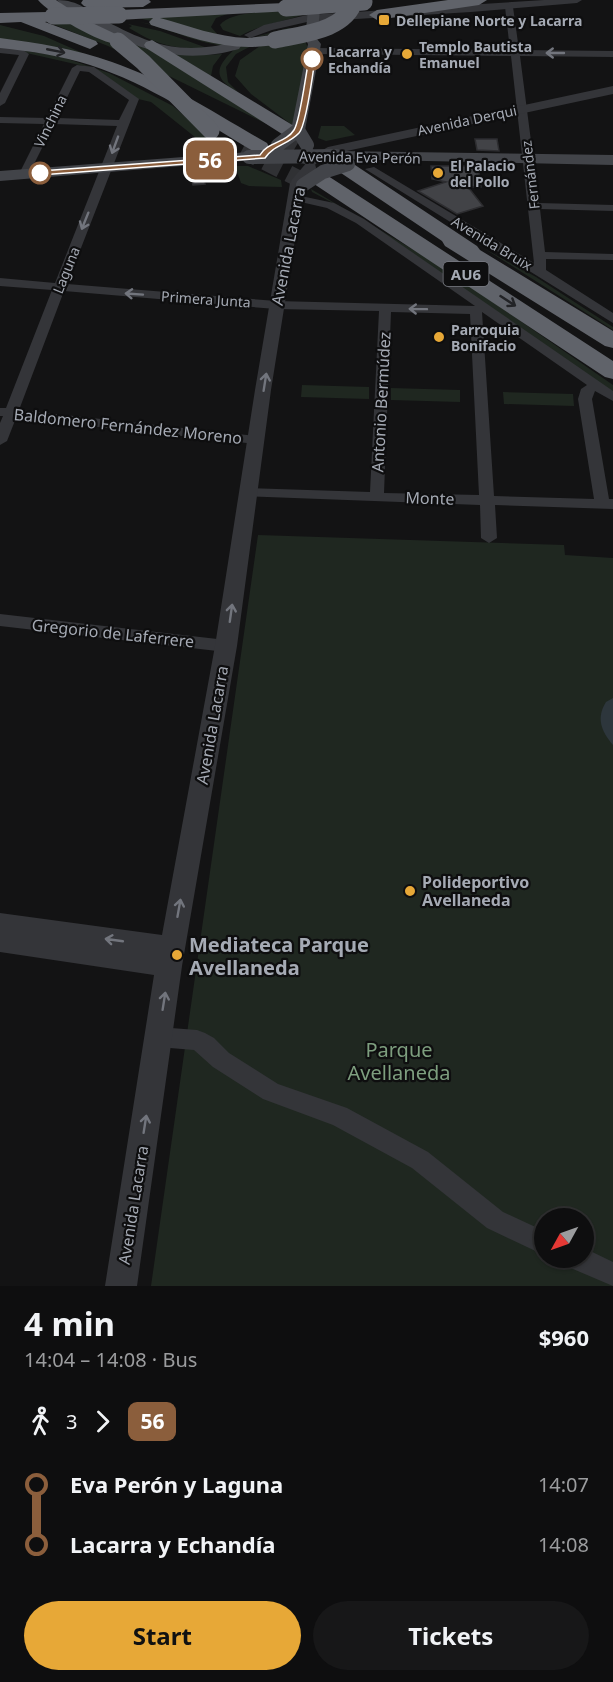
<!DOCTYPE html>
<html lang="en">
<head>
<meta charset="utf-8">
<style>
  body { margin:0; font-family:"Noto Sans",sans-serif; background:#171718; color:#f1f3f6; height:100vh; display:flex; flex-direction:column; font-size:22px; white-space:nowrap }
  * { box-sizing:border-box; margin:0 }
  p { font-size:20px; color:#9b9c9e }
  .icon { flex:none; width:33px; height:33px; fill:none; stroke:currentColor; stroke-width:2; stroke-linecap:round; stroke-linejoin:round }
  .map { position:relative; height:1286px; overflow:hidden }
  .details { display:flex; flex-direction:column; background:#0e0e0f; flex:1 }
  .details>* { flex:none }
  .badge { padding:0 12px; border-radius:9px; font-size:21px; line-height:39px }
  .needle { width:39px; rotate:230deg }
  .tools { position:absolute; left:534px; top:1208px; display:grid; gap:12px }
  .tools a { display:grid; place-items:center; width:60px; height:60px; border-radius:50%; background:#0e0e0f; box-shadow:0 2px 4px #0004,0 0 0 2px #2e2e2f; font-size:30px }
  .map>.badge { position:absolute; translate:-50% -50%; box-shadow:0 0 0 3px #fff }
  .legs { display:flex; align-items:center; gap:9px; height:66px; padding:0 24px; font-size:20px }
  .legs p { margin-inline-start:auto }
  .head { display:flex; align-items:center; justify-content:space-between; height:102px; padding:0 24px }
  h1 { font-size:33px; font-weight:700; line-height:45px }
  .primary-button { display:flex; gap:12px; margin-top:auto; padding:12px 24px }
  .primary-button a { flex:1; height:69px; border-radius:36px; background:#e7a837; color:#111; font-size:24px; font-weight:700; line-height:69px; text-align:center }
  .primary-button a+a { background:#171718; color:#f1f3f6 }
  ul { padding:0 24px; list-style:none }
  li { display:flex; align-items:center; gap:21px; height:60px; font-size:22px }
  li i { display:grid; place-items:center; width:9px; height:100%; margin:0 8px; background:currentColor }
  li i::after { content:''; width:15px; height:15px; margin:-8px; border:4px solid; border-radius:50%; background:#0e0e0f }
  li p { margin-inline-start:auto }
  li:first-child i { background:linear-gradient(#0000 50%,currentColor 0) }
  li:last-child i { background:linear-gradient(currentColor 50%,#0000 0) }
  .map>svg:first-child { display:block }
  .green { fill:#1f2720; fill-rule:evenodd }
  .water { fill:#2d363c }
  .building { fill:#424347; stroke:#2d2d30; stroke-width:1.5 }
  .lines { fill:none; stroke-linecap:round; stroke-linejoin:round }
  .motorway-tunnel { stroke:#303134; stroke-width:17; stroke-dasharray:17 9; stroke-linecap:butt }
  .minor { fill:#343539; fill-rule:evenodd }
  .tertiary { fill:#343539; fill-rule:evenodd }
  .secondary { fill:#424449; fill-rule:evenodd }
  .motorway { fill:#60636a; fill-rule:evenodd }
  .tertiary-bridge { stroke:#343539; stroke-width:12 }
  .secondary-bridge { stroke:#424449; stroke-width:14 }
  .motorway-bridge { stroke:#60636a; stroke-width:17 }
  .oneway { stroke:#222326 }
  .oneway2 { stroke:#72757d }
  .line-1 { fill:#8b5e3c; stroke:#fff; stroke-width:1.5 }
  .poi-dot { fill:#e7a837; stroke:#0e0e0f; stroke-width:2 }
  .stop-1-dot { fill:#fff; stroke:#8b5e3c; stroke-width:3 }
  .labels { text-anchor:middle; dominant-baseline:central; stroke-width:4.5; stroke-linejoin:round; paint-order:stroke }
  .far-poi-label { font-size:14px; font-weight:bold; fill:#a5aab4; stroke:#0e0e0f; text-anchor:start }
  .far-stop-label { font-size:14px; font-weight:bold; fill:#a5aab4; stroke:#0e0e0f; text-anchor:start }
  .far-street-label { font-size:14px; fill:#a5aab4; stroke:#0e0e0f }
  .shield { fill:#0e0e0f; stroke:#787b82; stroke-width:1.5 }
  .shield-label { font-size:15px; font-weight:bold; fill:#a5aab4 }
  .street-label { font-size:16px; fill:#a5aab4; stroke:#0e0e0f }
  .poi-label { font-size:16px; font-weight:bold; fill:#a5aab4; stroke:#0e0e0f; text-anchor:start }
  .near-poi-label { font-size:20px; font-weight:bold; fill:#a5aab4; stroke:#0e0e0f; text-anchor:start }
  .near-park-label { font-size:20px; fill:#7d9e7e; stroke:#0e0e0f }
</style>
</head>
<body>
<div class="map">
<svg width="613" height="1286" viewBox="0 0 613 1286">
  <rect width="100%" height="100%" fill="#131314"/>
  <path class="green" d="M301 11 302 15C282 22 259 25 240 36L223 30 220 25C232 9 281 12 301 11Z
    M230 13 216 18 211 27 218 35 235 41 138 18Z
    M40 19 66 20 150 46 283 132 108 46Z
    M140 22 253 45 236 54 226 67 228 82 238 92C210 77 217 65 237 47 198 45 177 31 140 22Z
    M128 24 160 31 210 49C174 48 160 47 129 28L132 26Z
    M0 25 44 36 87 55 0 40Z
    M288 28 300 29 308 48 300 96 292 125 251 94 235 76 240 60 260 46 277 41 269 35 255 37Z
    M0 47 59 56 109 73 173 106 206 135 230 149H225L221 146 210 149 151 102 138 99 88 67Z
    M168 50 206 55 222 54 213 66 211 76Z
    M321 126H344L355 135 326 141 318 138Z
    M235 166H248L281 180 282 187 249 186 241 183Z
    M311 189 439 265 613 385V393L346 210 312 192Z
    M485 249 536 277 613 327V330Z
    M302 385 369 387V399L301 397Z
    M391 388 460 390V402L391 400Z
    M503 392 573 394 574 406 504 404Z
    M258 535 564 545 565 555 613 558V1286H151ZM544 1218H584V1257H544Z"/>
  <path class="water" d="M613 698V745C601 731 596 718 606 702Z"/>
  <path class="building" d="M475 139H497L499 151 477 150Z
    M431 166H478L481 187H468L483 206 457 214 418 191 446 182 432 179Z
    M200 167 205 184 193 185 188 168Z"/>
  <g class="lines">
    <path class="motorway-tunnel" d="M280 140 333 171
      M242 150 311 185"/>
    <path class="minor" d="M509 4 513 7 519 50 613 51V57L520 56 539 203 613 205V211L540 209 545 252 613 254V260L546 259V270L613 313V323L365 169 374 167 534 263 511 56 314 54 309 51 314 48 510 50 505 7Z
      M0 47 20 48 29 54 5 103 0 106V93L19 55 0 53Z
      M77 65 94 67 139 99 67 284 276 301 475 306 356 223 327 208 292 200 291 198 296 195 334 203 364 219 613 391V401L595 391 592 399 609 499H613V509L495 505 497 538 489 543 481 538 480 505 243 496 241 493 248 488 370 492 379 311 276 309 64 291 19 410 256 436 263 440 256 444 16 418 7 441 0 445V423L3 416H0V408H6L52 290 0 286V278L55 283 117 126 54 124 29 174 24 177 19 174 44 124 0 123V117L47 118 72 68ZM80 71 89 72 129 100 119 120 57 118ZM391 312 470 314 479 495 384 493ZM482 312 587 385 581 389 578 399 594 499 494 496Z
      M0 614 226 640 232 642 234 646 232 650 226 652 0 626Z
      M158 1027 197 1030 205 1033 214 1038 229 1053 278 1084 347 1108 428 1152 503 1212 544 1231V1255L487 1228 412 1168 333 1125 263 1099 213 1067 194 1050 158 1047 150 1044 147 1037 150 1030Z
      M584 1248 613 1262V1286L566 1266 563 1257H584Z"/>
    <path class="tertiary" d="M544 0H582L577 3 471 12 307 22 272 30 250 38 244 35 264 25 307 15Z
      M613 86V94L328 155 321 151 328 147Z
      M297 179 304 183 271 390 237 646 182 966 137 1286H105L154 975 0 952V913L162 935 215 646 255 390 290 183Z"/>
    <path class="secondary" d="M57 0C79 0 88 11 106 21 153 46 182 55 234 42L241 46 239 49C182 65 137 51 88 21 77 15 65 9 57 0Z
      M309 0H321L317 39 321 44 305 130 298 134 291 130 308 44 305 39Z
      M336 151 613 155V165L331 159 328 156 331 153Z
      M249 152 257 157 254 160 0 181V171Z"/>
    <path class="motorway" d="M38 0H56L86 20 124 38 126 41 124 44C107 49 50 14 38 0Z
      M83 0H149L151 2 143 7 89 8 84 6 81 3Z
      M448 0H487L479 5 377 20 369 15 377 10Z
      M286 3 291 5 294 8 291 11 160 18C189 26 217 37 247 38 258 38 275 31 283 40 279 45 273 45 266 46 226 51 190 37 151 25L149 22 153 18 119 20 111 15 119 10Z
      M48 12 56 17 54 20 45 22 96 41 98 44 90 49 21 22 0 23V13Z
      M0 38C38 43 76 49 112 62 167 81 216 114 267 143L269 147 267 151H253C201 120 149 84 90 65 61 56 31 51 0 48Z
      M152 40 294 126 297 130 294 134H282L146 48 144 45 146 42Z
      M345 161 352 163 477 246 480 250 613 331V348L605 346 445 246 442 241 338 171 335 167 338 163Z
      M318 172 325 174 613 361V379L605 377 311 182 308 178 311 174Z"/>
    <path class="tertiary-bridge" d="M297 183 310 168"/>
    <path class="secondary-bridge" d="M278 145 298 130 307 145
      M249 157 336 156
      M303 185 323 172 348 164"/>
    <path class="motorway-bridge" d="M286 8 364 2
      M53 16 119 15
      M275 40C302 34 346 31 355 0
      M118 41 143 62 211 131"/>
  </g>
  <defs><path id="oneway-shaft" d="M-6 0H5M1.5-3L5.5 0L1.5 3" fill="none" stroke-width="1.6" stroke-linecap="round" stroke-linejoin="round" transform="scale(1.5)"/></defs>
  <g class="oneway">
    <use href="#oneway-shaft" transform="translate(56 51) rotate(11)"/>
    <use href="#oneway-shaft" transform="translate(508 301) rotate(33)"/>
  </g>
  <g class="oneway2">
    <use href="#oneway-shaft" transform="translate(555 53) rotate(-180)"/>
    <use href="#oneway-shaft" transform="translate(115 145) rotate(110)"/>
    <use href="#oneway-shaft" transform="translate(85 221) rotate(112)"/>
    <use href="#oneway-shaft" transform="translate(134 294) rotate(-176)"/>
    <use href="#oneway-shaft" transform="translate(418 309) rotate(-179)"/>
    <use href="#oneway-shaft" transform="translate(265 382) rotate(-81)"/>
    <use href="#oneway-shaft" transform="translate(231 613) rotate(-82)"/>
    <use href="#oneway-shaft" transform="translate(179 908) rotate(-80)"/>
    <use href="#oneway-shaft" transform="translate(114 940) rotate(-172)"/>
    <use href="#oneway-shaft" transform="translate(164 1001) rotate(-81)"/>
    <use href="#oneway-shaft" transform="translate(145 1124) rotate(-81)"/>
  </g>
  <path class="line-1" d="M312 57 315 59C313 73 306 126 299 133 289 144 272 146 265 158L40 175 36 173 40 171 260 155C267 142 286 143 294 130 300 122 306 72 309 59Z"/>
  <g class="poi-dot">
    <rect x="378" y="14" width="12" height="12" rx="3"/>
    <circle cx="407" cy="54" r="6"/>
    <circle cx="438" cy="173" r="6"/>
    <circle cx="439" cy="337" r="6"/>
    <circle cx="410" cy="891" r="6"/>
    <circle cx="177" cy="955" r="6"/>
  </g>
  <g class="stop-1-dot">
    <circle cx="312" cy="59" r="10"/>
    <circle cx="40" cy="173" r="10"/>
  </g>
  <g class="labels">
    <g class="far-poi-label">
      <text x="396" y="20">Dellepiane Norte y Lacarra</text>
      <text x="419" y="46">Templo Bautista<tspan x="419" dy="16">Emanuel</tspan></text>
      <text x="450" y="165">El Palacio<tspan x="450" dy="16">del Pollo</tspan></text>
      <text x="451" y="329">Parroquia<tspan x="451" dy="16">Bonifacio</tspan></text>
    </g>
    <g class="far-stop-label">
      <text x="328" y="51">Lacarra y<tspan x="328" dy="16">Echandía</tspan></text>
    </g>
    <g class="far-street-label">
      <text transform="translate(467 120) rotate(-12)">Avenida Derqui</text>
      <text transform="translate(50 121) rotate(-64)">Vinchina</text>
      <text transform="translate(360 157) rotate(1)">Avenida Eva Perón</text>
      <text transform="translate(530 175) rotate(-97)">Fernández</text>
      <text transform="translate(492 243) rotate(31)">Avenida Bruix</text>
      <text transform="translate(66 270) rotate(-68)">Laguna</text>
      <text transform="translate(206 299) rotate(4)">Primera Junta</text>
    </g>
    <rect class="shield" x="443.5" y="262" width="45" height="24" rx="4.5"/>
    <g class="shield-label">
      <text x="466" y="274">AU6</text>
    </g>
    <g class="street-label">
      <text transform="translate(288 246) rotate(-79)">Avenida Lacarra</text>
      <text transform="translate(381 402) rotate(-87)">Antonio Bermúdez</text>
      <text transform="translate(128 426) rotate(6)">Baldomero Fernández Moreno</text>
      <text transform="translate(430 498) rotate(2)">Monte</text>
      <text transform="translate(113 633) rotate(6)">Gregorio de Laferrere</text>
      <text transform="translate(212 725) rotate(-80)">Avenida Lacarra</text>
      <text transform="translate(133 1205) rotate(-81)">Avenida Lacarra</text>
    </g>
    <g class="poi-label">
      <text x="422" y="882">Polideportivo<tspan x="422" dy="18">Avellaneda</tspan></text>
    </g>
    <g class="near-poi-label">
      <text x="189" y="944">Mediateca Parque<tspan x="189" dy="23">Avellaneda</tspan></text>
    </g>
    <g class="near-park-label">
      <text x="399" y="1049">Parque<tspan x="399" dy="23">Avellaneda</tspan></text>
    </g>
  </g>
</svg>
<div class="tools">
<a><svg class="needle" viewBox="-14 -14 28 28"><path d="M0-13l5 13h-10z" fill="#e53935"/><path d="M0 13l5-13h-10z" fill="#9b9c9e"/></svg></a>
</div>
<b class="badge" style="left:210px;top:160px;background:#8b5e3c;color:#fff">56</b>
</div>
<section class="details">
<div class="head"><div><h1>4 min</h1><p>14:04 – 14:08 · Bus</p></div><b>$960</b></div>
<div class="legs"><svg class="icon" aria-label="walk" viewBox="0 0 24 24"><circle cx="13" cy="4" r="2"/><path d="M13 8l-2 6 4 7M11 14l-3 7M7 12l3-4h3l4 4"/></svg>3<svg class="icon" aria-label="forward" viewBox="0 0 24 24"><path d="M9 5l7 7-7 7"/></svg><b class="badge" style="background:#8b5e3c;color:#fff">56</b></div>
<ul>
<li><i style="color:#8b5e3c"></i><b>Eva Perón y Laguna</b><p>14:07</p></li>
<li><i style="color:#8b5e3c"></i><b>Lacarra y Echandía</b><p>14:08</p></li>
</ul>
<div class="primary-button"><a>Start</a><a>Tickets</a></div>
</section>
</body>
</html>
